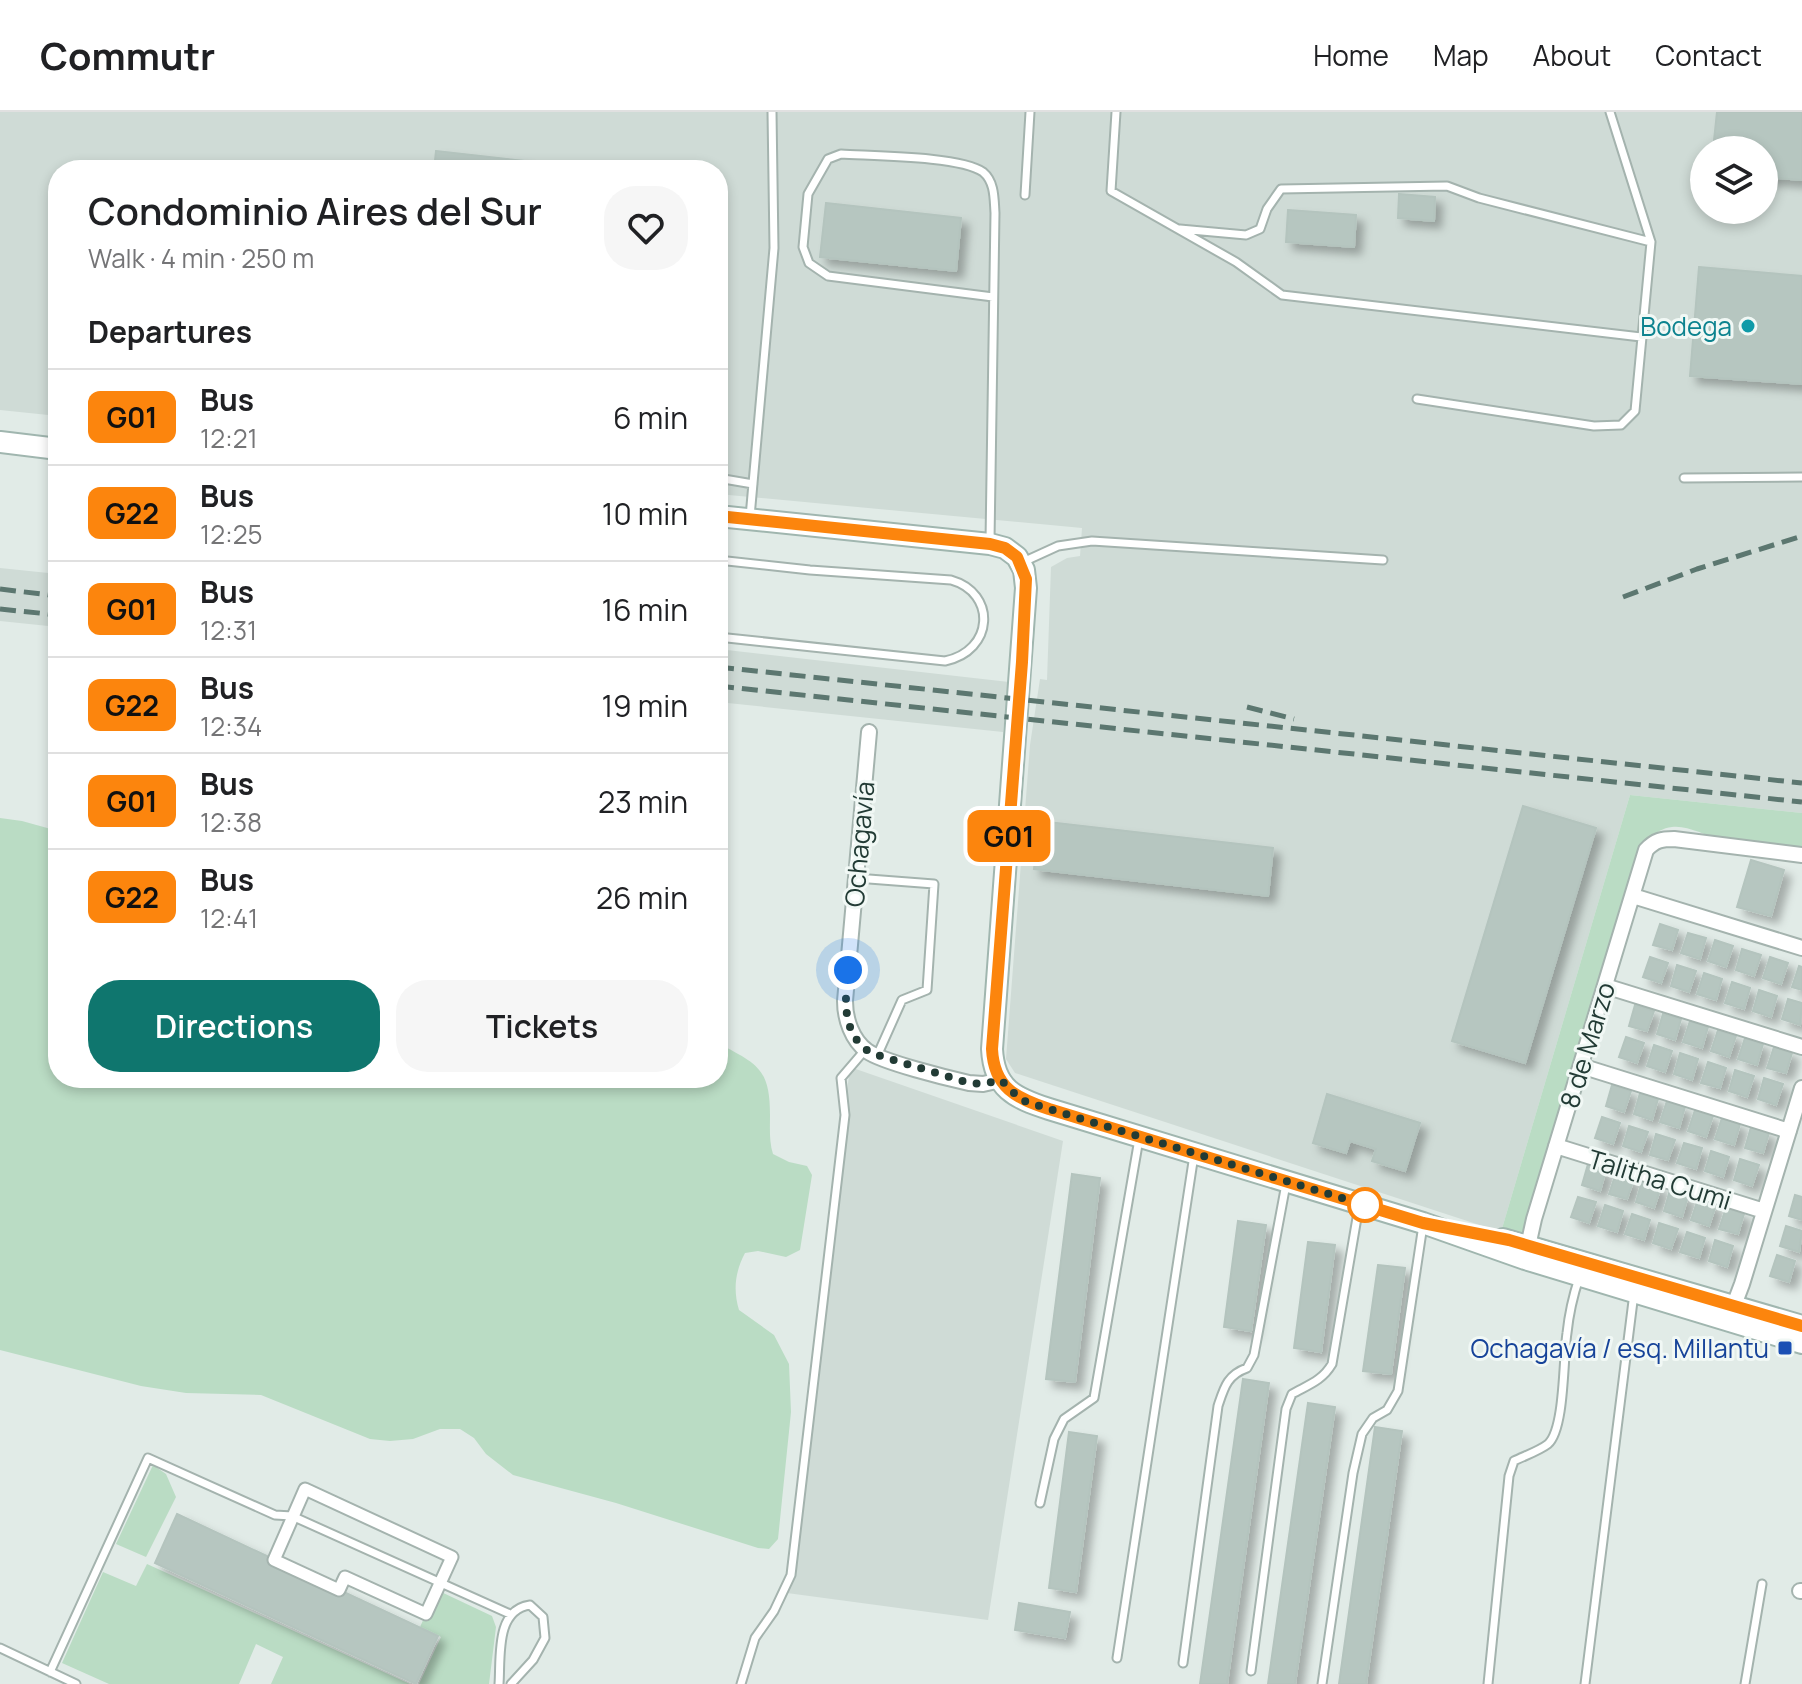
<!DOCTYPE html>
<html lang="en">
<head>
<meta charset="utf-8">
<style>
  body { margin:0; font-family:Manrope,sans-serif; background:#f6f6f6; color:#202124; height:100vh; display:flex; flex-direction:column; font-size:30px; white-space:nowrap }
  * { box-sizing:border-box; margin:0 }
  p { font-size:26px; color:#757577 }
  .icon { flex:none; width:44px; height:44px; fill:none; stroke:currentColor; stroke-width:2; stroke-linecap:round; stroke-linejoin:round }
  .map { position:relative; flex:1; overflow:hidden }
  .side { position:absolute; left:48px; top:48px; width:680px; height:928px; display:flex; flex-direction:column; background:#fff; border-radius:32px; box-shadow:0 4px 12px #0003 }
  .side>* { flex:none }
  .badge { padding:0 16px; border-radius:12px; font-size:28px; line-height:52px }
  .controls { position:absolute; left:1690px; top:24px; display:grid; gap:16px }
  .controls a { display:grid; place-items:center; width:88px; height:88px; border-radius:50%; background:#fff; box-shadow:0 4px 12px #0003; font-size:40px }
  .you { position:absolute; width:40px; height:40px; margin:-20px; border:6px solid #fff; border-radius:50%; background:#1a73e8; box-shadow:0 0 0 12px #1a73e833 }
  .map>.badge { position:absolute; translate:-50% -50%; box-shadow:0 0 0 4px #fff }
  h2 { padding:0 40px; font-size:30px; line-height:72px }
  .round { display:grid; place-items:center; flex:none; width:84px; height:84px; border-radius:32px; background:#f6f6f6 }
  .summary { display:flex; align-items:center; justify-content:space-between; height:136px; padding:0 40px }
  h1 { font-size:38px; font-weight:600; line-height:60px }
  .action { display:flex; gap:16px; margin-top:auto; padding:16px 40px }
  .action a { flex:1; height:92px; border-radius:32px; background:#0f766e; color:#fff; font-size:32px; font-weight:600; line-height:92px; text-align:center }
  .action a+a { background:#f6f6f6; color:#202124 }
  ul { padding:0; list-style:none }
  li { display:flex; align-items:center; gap:24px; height:96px; padding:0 40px; border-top:2px solid #e0e0e0 }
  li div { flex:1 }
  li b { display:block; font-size:30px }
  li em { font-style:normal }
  li .badge { min-width:88px; font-weight:700; text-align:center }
  header { display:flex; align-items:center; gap:48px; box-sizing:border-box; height:112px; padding:0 40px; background:#fff; border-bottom:2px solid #e0e0e0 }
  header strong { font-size:38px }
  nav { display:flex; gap:44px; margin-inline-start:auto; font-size:28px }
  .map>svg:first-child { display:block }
  .built { fill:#cfdbd6; fill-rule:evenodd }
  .green { fill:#badcc4 }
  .building { fill:#b6c6c0; stroke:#b4c4be; stroke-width:2; filter:url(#shadow) }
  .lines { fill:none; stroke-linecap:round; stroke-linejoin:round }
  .service-casing { stroke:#a4b3ae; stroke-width:11 }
  .pedestrian-casing { stroke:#a4b3ae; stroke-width:15 }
  .minor-casing { stroke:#a4b3ae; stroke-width:18 }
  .secondary-casing { stroke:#a0b6af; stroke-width:24 }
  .service { stroke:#fff; stroke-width:7 }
  .pedestrian { stroke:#fff; stroke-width:11 }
  .minor { stroke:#fff; stroke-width:14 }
  .secondary { stroke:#fff; stroke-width:20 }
  .rail { stroke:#5c7770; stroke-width:5; stroke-dasharray:16 8; stroke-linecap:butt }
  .line-casing { stroke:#fff; stroke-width:18 }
  .line { stroke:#fc850d; stroke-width:12 }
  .walk { stroke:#223b35; stroke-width:8; stroke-dasharray:0 14.4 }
  .culture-dot { fill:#0f9aa8; stroke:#f1f8f5; stroke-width:3 }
  .stop-dot { fill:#fff; stroke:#fc850d; stroke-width:4 }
  .transit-dot { fill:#1a4fb4; stroke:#f1f8f5; stroke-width:3 }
  .labels { text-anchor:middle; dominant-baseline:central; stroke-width:6; stroke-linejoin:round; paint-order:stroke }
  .culture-label { font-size:26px; fill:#0d838f; stroke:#f1f8f5; text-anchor:end }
  .street-label { font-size:26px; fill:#223b35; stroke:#f1f8f5 }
  .transit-label { font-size:26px; fill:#164399; stroke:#f1f8f5; text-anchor:end }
</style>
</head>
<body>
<header>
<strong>Commutr</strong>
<nav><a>Home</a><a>Map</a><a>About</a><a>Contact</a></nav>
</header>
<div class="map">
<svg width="1802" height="1572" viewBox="0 0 1802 1572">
  <defs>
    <filter id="shadow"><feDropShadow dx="7" dy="7" stdDeviation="4" flood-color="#0004"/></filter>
  </defs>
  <rect width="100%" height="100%" fill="#e1ebe7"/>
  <path class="built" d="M0 0H1802V701L1630 683 1501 1120 1015 961 1006 947 1030 633 1040 567 1047 568 1051 455 1067 446 1080 444 1082 416 718 382V58H58V304L0 298ZM1704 38H1764V98H1704Z
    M0 456 58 462V515L0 509Z
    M718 537 1009 570 1003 620 718 590Z
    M850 955 1063 1029 988 1508 787 1481Z"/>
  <path class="green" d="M1630 683 1802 701V736C1775 733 1747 732 1721 727 1705 724 1688 713 1672 715 1654 717 1644 733 1635 746L1523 1126 1501 1120Z
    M0 706 22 709 58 719V966H718V931C757 952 770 956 770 1003 770 1017 769 1029 773 1042L789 1050 807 1054 812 1063 800 1138 786 1145 758 1139 745 1141C735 1160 733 1178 739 1198L774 1223 789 1252 791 1300 778 1427 769 1437 758 1436 616 1391 513 1363 486 1342 474 1326 460 1317H440L413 1327 390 1329 370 1327 261 1283 186 1281 141 1274 0 1238Z
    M153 1353 166 1362 176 1385 146 1445 116 1432Z
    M147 1452 410 1572H271L283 1545 256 1532 239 1572H109L62 1551 103 1460 136 1474Z
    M437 1478 492 1504 496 1515 489 1572H419L441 1525 420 1515Z"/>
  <path class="building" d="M1717 0H1802V68L1764 65V38H1713Z
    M436 39 524 49 523 58H434Z
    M1399 82 1435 85 1434 109 1398 106Z
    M826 91 961 106 956 159 820 145Z
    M1288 98 1356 103 1354 135 1286 130Z
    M1699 155 1802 164V272L1690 264Z
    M1523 694 1596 716 1525 951 1452 929Z
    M1039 709 1273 736 1268 784 1034 757Z
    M1751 748 1784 758 1771 804 1737 795Z
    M1660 812 1678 818 1672 838 1653 833Z
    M1688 821 1706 826 1700 847 1681 841Z
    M1715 828 1733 834 1726 855 1708 849Z
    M1742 837 1761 843 1754 864 1736 858Z
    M1650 845 1668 851 1661 871 1643 865Z
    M1770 845 1788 851 1781 872 1763 866Z
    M1677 853 1696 859 1689 880 1671 874Z
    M1799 854 1802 855V878L1792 875Z
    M1704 861 1722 867 1716 888 1697 882Z
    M1732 870 1750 876 1744 897 1725 891Z
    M1759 878 1777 884 1771 905 1753 899Z
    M1788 887 1802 891 1800 913 1782 907Z
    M1635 893 1654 899 1647 919 1629 914Z
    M1663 902 1681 907 1675 928 1657 922Z
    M1690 909 1708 915 1702 936 1683 930Z
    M1718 918 1736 924 1729 945 1711 939Z
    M1626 925 1644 931 1637 951 1619 945Z
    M1745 926 1763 932 1757 953 1738 947Z
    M1654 933 1672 939 1665 960 1647 954Z
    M1774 935 1792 941 1786 961 1767 956Z
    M1680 941 1698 947 1692 968 1674 962Z
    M1708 950 1726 956 1720 976 1701 971Z
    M1735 958 1754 964 1747 985 1729 979Z
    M1764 966 1783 972 1776 993 1758 987Z
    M1612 973 1631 979 1624 1000 1606 994Z
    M1640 981 1658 987 1652 1008 1634 1002Z
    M1327 982 1420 1011 1405 1059 1372 1049 1376 1037 1350 1029 1346 1041 1313 1031Z
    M1667 989 1685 995 1679 1016 1660 1010Z
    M1695 998 1713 1004 1706 1025 1688 1019Z
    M1602 1005 1620 1011 1613 1032 1595 1026Z
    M1722 1006 1740 1012 1734 1033 1715 1027Z
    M1629 1014 1648 1020 1641 1040 1623 1034Z
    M1751 1015 1769 1021 1763 1041 1745 1036Z
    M1656 1022 1675 1028 1668 1048 1650 1043Z
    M1684 1031 1702 1036 1696 1057 1677 1051Z
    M1711 1039 1729 1045 1723 1065 1705 1059Z
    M1740 1047 1759 1053 1752 1074 1734 1068Z
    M1588 1052 1606 1058 1600 1079 1582 1073Z
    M1616 1061 1634 1067 1627 1087 1609 1082Z
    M1072 1062 1100 1066 1075 1270 1046 1267Z
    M1642 1069 1661 1075 1654 1096 1636 1090Z
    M1670 1078 1688 1084 1682 1105 1664 1099Z
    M1795 1083 1802 1085V1108L1789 1104Z
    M1578 1085 1596 1090 1589 1111 1571 1105Z
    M1698 1087 1716 1093 1709 1114 1691 1108Z
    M1605 1093 1623 1099 1617 1120 1598 1114Z
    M1726 1096 1744 1102 1738 1122 1719 1117Z
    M1632 1102 1650 1108 1644 1128 1625 1122Z
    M1238 1109 1266 1113 1251 1219 1224 1215Z
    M1659 1111 1678 1117 1671 1137 1653 1131Z
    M1786 1114 1802 1119 1799 1140 1780 1134Z
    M1687 1120 1705 1126 1699 1146 1680 1140Z
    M1715 1128 1733 1134 1727 1155 1709 1149Z
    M1308 1130 1335 1133 1321 1240 1294 1236Z
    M1777 1143 1795 1149 1789 1170 1770 1164Z
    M1378 1153 1405 1156 1391 1262 1363 1259Z
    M1243 1267 1269 1271 1227 1572H1200Z
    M1308 1291 1335 1295 1295 1572H1268Z
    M1375 1315 1402 1319 1366 1572H1339Z
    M1069 1320 1097 1324 1076 1480 1049 1476Z
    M177 1402 438 1524 416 1572 155 1451Z
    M1019 1491 1070 1500 1065 1526 1015 1518Z"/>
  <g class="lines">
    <g class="service-casing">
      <path id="service" d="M1116 0 1111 79 1236 150 1282 183 1641 225
        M1025 83 1030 0
        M1180 117 1246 123 1260 117 1267 97 1281 77 1447 74 1479 86 1651 130
        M1417 287 1594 314 1621 313 1635 299 1651 130 1610 0
        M718 366 753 372
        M1684 366 1802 365
        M750 405 774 136 772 0
        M990 429 995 101C994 87 995 70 983 60 961 44 872 44 841 42L828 47 808 82 803 135 809 151 828 164 993 185
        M718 448 810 458 951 468C997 481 994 539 945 549L718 525
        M1023 450 1058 434 1092 429 1383 448
        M856 766 934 772 927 878 902 888 877 944
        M1040 1391 1054 1327 1064 1307 1094 1286 1139 1027
        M0 1536 76 1572
        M1117 1546 1194 1043
        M1183 1551 1218 1294C1224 1276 1227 1263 1247 1256L1254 1243 1286 1072
        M1251 1559 1286 1297 1292 1282C1308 1273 1322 1269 1332 1252L1359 1094
        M50 1560 148 1346 275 1403 292 1404 510 1502
        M499 1572C501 1545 495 1498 530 1493L543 1505 545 1526 533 1548 511 1572
        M741 1572 755 1526 774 1499 791 1463 845 1003 841 966 865 938
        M1322 1572 1353 1361 1362 1322 1373 1306 1387 1298 1398 1279 1423 1113
        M1488 1572 1509 1364 1514 1349C1524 1344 1539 1339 1548 1332 1565 1317 1563 1246 1567 1221 1569 1202 1573 1184 1579 1166
        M1585 1572 1634 1181
        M1745 1572 1762 1472"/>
    </g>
    <g class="pedestrian-casing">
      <path id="pedestrian" d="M305 1377 452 1445 426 1502 345 1465 339 1478 274 1448Z"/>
    </g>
    <g class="minor-casing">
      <path id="minor" d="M869 620 845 889C845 907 852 928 867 939 882 950 947 966 969 971L983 972 1001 968
        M1633 784 1802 836
        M1605 874 1802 935
        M1581 954 1789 1019
        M1556 1034 1764 1099
        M1526 1143 1534 1107 1646 738C1655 728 1662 727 1674 727L1802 743
        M1731 1201 1742 1172 1802 976
        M1800 1479H1802"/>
    </g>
    <g class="secondary-casing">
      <path id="secondary" d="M0 330 58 337
        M718 404 990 432 1005 436 1017 445 1024 458 1026 476 992 937C994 977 1015 986 1049 997L1423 1111 1525 1147 1802 1231
        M1503 1127 1802 1214"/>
    </g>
    <use href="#service" class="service"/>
    <use href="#pedestrian" class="pedestrian"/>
    <use href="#minor" class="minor"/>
    <use href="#secondary" class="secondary"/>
    <path class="rail" d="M0 477 58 484
      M1623 485 1697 457 1802 424
      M0 497 58 503
      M718 555 1802 671
      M718 574 1802 690
      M1247 595 1294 607"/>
  </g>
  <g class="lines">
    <g class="line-casing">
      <path id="line" d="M718 404 990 432 1005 436 1017 445 1026 467 1022 550 992 937C994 976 1016 986 1049 997L1423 1111 1509 1128 1802 1214"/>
    </g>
    <use href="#line" class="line"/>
    <path class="walk" d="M848 858C845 888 841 922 871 941L969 971 983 972 1001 968 1021 988 1049 997 1365 1093"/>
  </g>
  <circle class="culture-dot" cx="1748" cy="214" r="8"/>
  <circle class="stop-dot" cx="1365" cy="1093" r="16"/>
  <rect class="transit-dot" x="1777" y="1228" width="16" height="16" rx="4"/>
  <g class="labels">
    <g class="culture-label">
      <text x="1732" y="214">Bodega</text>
    </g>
    <g class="street-label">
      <text transform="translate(859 732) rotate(-85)">Ochagavía</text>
      <text transform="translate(1587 933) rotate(-73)">8 de Marzo</text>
      <text transform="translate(1660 1067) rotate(17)">Talitha Cumi</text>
    </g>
    <g class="transit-label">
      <text x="1769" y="1236">Ochagavía / esq. Millantu</text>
    </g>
  </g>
</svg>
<div class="controls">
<a><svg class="icon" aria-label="layers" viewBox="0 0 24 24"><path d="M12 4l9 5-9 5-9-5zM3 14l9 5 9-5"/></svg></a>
</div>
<div class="you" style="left:848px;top:858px"></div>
<b class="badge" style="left:1009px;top:724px;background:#fc850d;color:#111">G01</b>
<section class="side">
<div class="summary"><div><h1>Condominio Aires del Sur</h1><p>Walk · 4 min · 250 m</p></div><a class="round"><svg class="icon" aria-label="heart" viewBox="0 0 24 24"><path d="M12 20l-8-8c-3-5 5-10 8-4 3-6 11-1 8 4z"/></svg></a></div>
<h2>Departures</h2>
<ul>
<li><span class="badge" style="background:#fc850d;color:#111">G01</span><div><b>Bus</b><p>12:21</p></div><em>6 min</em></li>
<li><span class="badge" style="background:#fc850d;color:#111">G22</span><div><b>Bus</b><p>12:25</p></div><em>10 min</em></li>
<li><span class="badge" style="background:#fc850d;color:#111">G01</span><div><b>Bus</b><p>12:31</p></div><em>16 min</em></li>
<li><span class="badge" style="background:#fc850d;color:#111">G22</span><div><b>Bus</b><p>12:34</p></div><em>19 min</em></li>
<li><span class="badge" style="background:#fc850d;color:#111">G01</span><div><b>Bus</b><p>12:38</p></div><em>23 min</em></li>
<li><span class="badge" style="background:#fc850d;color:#111">G22</span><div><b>Bus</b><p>12:41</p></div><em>26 min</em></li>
</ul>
<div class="action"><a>Directions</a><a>Tickets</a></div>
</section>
</div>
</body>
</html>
